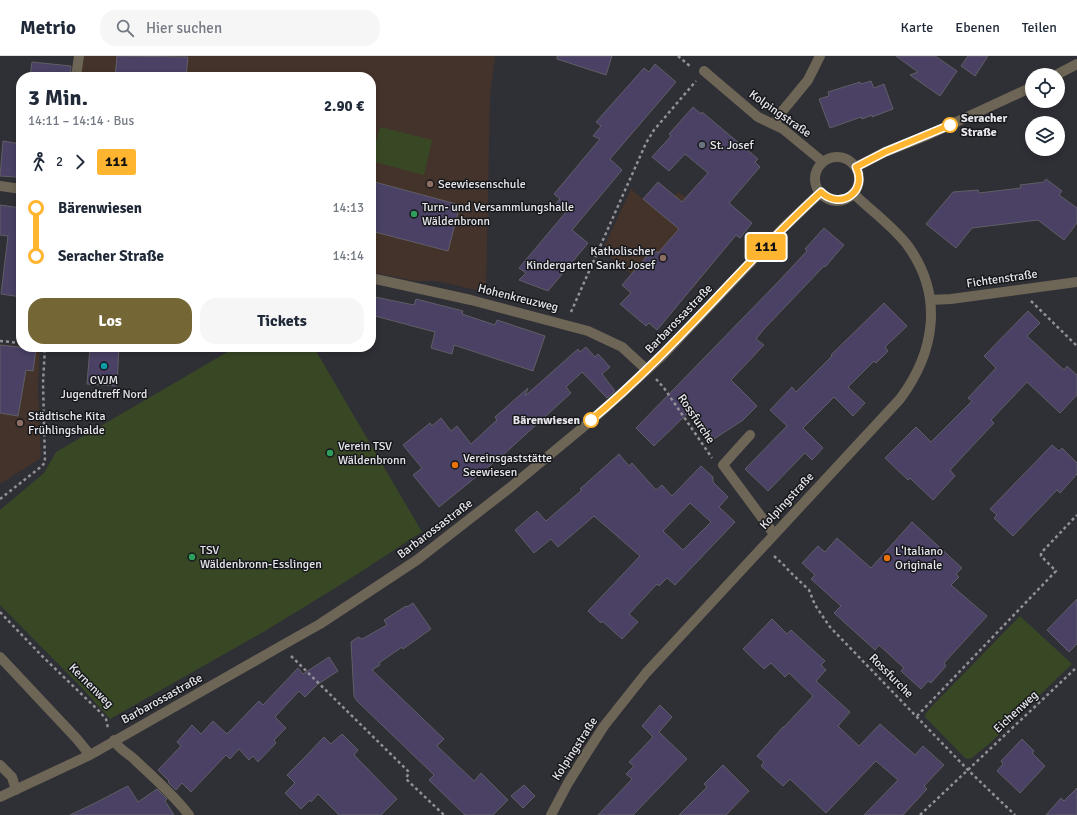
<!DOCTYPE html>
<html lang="de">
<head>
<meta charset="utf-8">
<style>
  body { margin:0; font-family:Signika,sans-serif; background:#f6f6f7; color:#1f2937; height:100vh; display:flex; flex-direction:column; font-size:15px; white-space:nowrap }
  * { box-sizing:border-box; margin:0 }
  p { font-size:13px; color:#747a83 }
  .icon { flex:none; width:22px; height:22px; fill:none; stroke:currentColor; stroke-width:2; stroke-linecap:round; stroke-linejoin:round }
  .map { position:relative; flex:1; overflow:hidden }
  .sheet { position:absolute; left:16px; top:16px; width:360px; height:280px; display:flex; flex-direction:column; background:#fff; border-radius:16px; box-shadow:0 2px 6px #0003 }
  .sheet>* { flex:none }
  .badge { padding:0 8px; border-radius:3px; font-size:14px; line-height:26px }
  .tools { position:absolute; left:1025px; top:12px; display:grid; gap:8px }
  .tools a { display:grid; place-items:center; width:40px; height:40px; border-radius:50%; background:#fff; box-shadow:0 2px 6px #0003; font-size:20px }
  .map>.badge { position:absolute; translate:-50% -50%; box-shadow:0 0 0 2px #fff }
  .legs { display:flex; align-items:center; gap:6px; height:44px; padding:0 12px; font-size:13px }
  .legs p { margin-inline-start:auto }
  .head { display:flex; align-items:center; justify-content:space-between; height:68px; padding:0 12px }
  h1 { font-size:22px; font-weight:800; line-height:30px }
  .action { display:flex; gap:8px; margin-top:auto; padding:8px 12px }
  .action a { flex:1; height:46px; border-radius:16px; background:#746635; color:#fff; font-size:16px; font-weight:800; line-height:46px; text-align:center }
  .action a+a { background:#f6f6f7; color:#1f2937 }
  ul { padding:0 12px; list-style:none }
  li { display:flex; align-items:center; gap:14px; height:48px; font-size:15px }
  li i { display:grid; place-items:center; width:6px; height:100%; margin:0 5px; background:currentColor }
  li i::after { content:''; width:10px; height:10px; margin:-5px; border:3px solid; border-radius:50%; background:#fff }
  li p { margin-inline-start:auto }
  li:first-child i { background:linear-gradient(#0000 50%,currentColor 0) }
  li:last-child i { background:linear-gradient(currentColor 50%,#0000 0) }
  header { display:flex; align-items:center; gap:24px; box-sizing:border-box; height:56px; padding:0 20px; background:#fff; border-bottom:1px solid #e0e1e3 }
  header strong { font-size:19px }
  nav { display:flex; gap:22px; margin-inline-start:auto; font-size:14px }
  .search { width:280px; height:36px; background:#f6f6f7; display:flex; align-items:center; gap:10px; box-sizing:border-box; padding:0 14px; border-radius:16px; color:#747a83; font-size:15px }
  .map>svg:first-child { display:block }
  .education { fill:#44332a }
  .green { fill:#384825 }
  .building { fill:#4a4165; stroke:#605e66; fill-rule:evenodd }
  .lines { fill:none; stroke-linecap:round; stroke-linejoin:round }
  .path { stroke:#919197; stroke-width:2.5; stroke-dasharray:3 3; stroke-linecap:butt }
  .minor { stroke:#6d6555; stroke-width:10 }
  .line-1-casing { stroke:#fff; stroke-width:9 }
  .line-1 { stroke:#ffb530; stroke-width:6 }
  .stop-1-dot { fill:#fff; stroke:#ffb530; stroke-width:2 }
  .worship-dot { fill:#6b7280; stroke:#17181b; stroke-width:1.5 }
  .education-dot { fill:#8d6e63; stroke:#17181b; stroke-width:1.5 }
  .leisure-dot { fill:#2e9e5b; stroke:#17181b; stroke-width:1.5 }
  .culture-dot { fill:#0f9aa8; stroke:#17181b; stroke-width:1.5 }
  .food-dot { fill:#e8710a; stroke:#17181b; stroke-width:1.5 }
  .labels { text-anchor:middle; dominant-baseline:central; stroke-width:3; stroke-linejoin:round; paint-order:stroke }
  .street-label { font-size:12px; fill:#e6e6eb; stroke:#17181b }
  .stop-label { font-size:12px; font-weight:bold; fill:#e6e6eb; stroke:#17181b; text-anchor:start }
  .poi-label { font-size:12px; fill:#e6e6eb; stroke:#17181b; text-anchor:start }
</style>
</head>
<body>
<header>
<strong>Metrio</strong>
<div class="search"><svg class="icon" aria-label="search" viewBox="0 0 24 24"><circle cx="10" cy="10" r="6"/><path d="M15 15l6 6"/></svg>Hier suchen</div>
<nav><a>Karte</a><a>Ebenen</a><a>Teilen</a></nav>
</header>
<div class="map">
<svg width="1077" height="759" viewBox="0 0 1077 759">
  <rect width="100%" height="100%" fill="#2f2f36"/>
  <path class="education" d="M84 0H495L490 40 486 236 436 225H416L371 216V21H81Z
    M631 133 660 157 678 136 686 141 700 190 716 204 693 232 692 230 675 249 677 251 657 274 649 267 646 270 621 248 630 237 622 229 631 218 602 195Z
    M0 288 40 292 38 331 41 402 0 428Z"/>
  <path class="green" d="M380 71 432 84 424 119 371 105Z
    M236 291H295L316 295 422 476 345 526 265 575 110 663 82 632 0 549V454L44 417 56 396Z
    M1020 560 1072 608 990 687 972 702 968 703 965 702 929 665 925 661 926 657 932 650Z"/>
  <path class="building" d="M117 0 188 1 186 21H115Z
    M557 0H612L606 19 557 3Z
    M896 0H935L957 15 940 40 910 19 918 16Z
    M968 0H988L975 20 961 10Z
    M32 6 71 10 70 21H30Z
    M655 8 676 26 610 103 622 114 572 174 588 187 548 235 519 224 526 217 519 212 566 156 553 151 560 143 554 138 600 83 593 80 601 70 596 66 644 12 649 16Z
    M871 25 874 32 884 28 893 53 872 61V59L862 63 861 61 830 72 819 43 829 40 828 36 860 26 861 28Z
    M693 51 701 58 702 56 758 103 755 106 760 111 729 147 752 167 740 182 736 179 657 274 649 267 646 270 620 248 631 237 622 229 653 193 658 197 679 173 643 143 658 126 682 146 708 117 685 98 669 115 652 101 671 80 669 78Z
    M3 85 21 88V112L17 111 16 121 0 120Z
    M1046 123 1062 135 1059 139 1077 152V167L1064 184 1038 164 972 172 956 192 926 168 953 136 978 134 979 137 1021 132 1020 129 1044 126Z
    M371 125 460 149 448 195 371 175Z
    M0 149 21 152V241L1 238 8 180 0 179Z
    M824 172 844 189 825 211 824 210 764 273 756 283 764 289 731 324 757 350 743 364 714 383 693 352 654 390 636 372 779 225 807 195 805 193Z
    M375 241 414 249 416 243 463 255 462 258 495 269 497 264 545 280 533 315 454 289 452 298 431 292 435 276 375 260Z
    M884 247 907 270 885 291 888 295 876 307 874 305 848 331 865 347 853 360 834 341 803 372 823 392 812 404 805 397 768 435 745 413 787 370 770 354 792 331 796 336 832 300 831 299Z
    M1028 255 1040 267 1027 280 1064 314 1067 310 1077 319V339L1060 357 1027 326 991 364 994 367 950 414 955 420 933 444 910 422 908 424 885 402 916 371 931 386 972 345 968 342 996 312 984 300Z
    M0 289 36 293 33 315 26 314 18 360 0 357Z
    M90 291H119L117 330 87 328Z
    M586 291 595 301 598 298 610 311 602 318 615 335 607 342 582 316 566 331 571 337 503 399 439 451 413 419 422 412 403 389 430 367 432 370 441 362 451 375 457 370 471 388 497 364 495 361 528 332 525 340 578 293 580 296Z
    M1052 389 1059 395 1062 392 1077 407V418L1060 437 1057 434 1013 480 994 462 997 459 990 453Z
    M619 398 629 410 632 407 656 434 662 429 672 440 701 410 713 421V426L728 441 719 451 735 466 675 529 667 522 659 530 657 528 629 558 638 566 622 583 602 565 601 567 588 555 640 500 594 460 558 491 551 483 534 497 515 474 537 455 546 465 582 434 580 433ZM690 447 711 466 683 494 663 475Z
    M912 466 962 512 956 518 959 521 951 529 987 560 944 607 946 610 931 627 928 625 921 633 901 615 904 612 879 589 875 594 834 557 841 550 811 523 815 519 802 507 818 490 825 496 837 482 871 512Z
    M1077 543V588L1069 596 1047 574Z
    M413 547 431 573 403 593 402 591 379 607 380 609 372 614 444 683 437 690 474 725 481 717 508 744 493 759H465L429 724 434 719 357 645 354 640 351 586 358 581 362 583 387 569 384 564 406 550 407 551Z
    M772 563 787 578 791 574 825 605 821 609 826 614 816 625 850 656 838 670 859 690 880 668 915 699 923 690 944 709 924 730 927 733 903 759H864L898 724 876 705 826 757 790 723 783 730 761 710 764 706 757 700 783 671H784L813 640 789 617 785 621 771 607 764 613 743 593Z
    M329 601 338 615 318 628 305 641 299 635 275 661 286 672 274 684 276 687 258 706 253 700 249 704 239 693 230 703 226 699 191 736 182 727 176 734 168 726 169 725 158 714 181 690 177 686 192 669 201 678 213 665 227 678 259 645 263 649 298 612 303 618Z
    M660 649 672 661 659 676 687 703 633 759H598L632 723 626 718 634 710 629 706 653 681 642 670Z
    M342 678 358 694 354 699 397 743 381 759H339L318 738 311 746 310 744 301 753 285 737 295 727 287 719 305 701 324 681 331 688Z
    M1022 683 1034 695 1032 697 1045 710 1020 737 997 715 1003 708 1001 705Z
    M723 709 749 735 726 759H679L707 731 704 728Z
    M524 729 535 740 523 752 511 740Z
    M128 730 138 746 157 733 167 743 165 745 174 759H70L95 747Z
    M1077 732V759H1046L1061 742 1064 745Z"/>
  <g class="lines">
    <path class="path" d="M678 0 691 11
      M1031 245 1077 290
      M571 256 646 87 654 74 696 25
      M0 285 21 287
      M656 323 664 332 712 402
      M0 443 42 410 45 406 43 327 45 291
      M774 500 786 511 789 515 809 534 815 549 830 571 968 714 1015 759
      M0 556 41 599 99 655 106 663 108 672
      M291 600 409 716 406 723 444 759
      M917 660 1056 515 1041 500V497L1077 459
      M920 759 1077 611"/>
    <path class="minor" d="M704 15 758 61 783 73 823 106
      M1056 19 1077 8
      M76 21 79 0
      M775 68 780 58 808 24 820 0
      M815 123a22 22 0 1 1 44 0a22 22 0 1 1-44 0Z
      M856 111 885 96 928 79 1032 31
      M0 130 21 133
      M371 222 471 244 588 275 622 291 647 314
      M930 244 951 243 1077 226
      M750 379 723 409 774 478
      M0 601 77 683 90 699
      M114 684C118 693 128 697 134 703 153 721 173 738 189 759
      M0 709 12 721 16 734
      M0 741 90 699 281 590 320 568 417 504 512 430 593 363 621 338 663 299 783 172 821 136
      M551 759 568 727 586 698 604 670 646 617 900 343C935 296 944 240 908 190 893 170 871 155 853 137"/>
  </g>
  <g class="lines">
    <g class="line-1-casing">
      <path id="line-1" d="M591 364C674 295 741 209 821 136 841 155 868 135 856 111L885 96 950 69"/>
    </g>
    <use href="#line-1" class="line-1"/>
  </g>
  <g class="stop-1-dot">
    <circle cx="950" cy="69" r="7"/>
    <circle cx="591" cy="364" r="7"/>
  </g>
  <circle class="worship-dot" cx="702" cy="89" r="4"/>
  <g class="education-dot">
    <circle cx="430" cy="128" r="4"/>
    <circle cx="663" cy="202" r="4"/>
    <circle cx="20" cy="367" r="4"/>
  </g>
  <g class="leisure-dot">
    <circle cx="414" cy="158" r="4"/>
    <circle cx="330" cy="397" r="4"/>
    <circle cx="192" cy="501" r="4"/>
  </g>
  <circle class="culture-dot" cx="104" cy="310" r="4"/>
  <g class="food-dot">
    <circle cx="455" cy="409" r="4"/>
    <circle cx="887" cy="502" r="4"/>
  </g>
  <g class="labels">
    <g class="street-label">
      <text transform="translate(780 58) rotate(35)">Kolpingstraße</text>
      <text transform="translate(1002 223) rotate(-8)">Fichtenstraße</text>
      <text transform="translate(518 242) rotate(14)">Hohenkreuzweg</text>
      <text transform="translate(679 263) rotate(-46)">Barbarossastraße</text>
      <text transform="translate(696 363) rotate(56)">Rossfurche</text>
      <text transform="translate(787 445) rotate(-47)">Kolpingstraße</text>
      <text transform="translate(435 473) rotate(-37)">Barbarossastraße</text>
      <text transform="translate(891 620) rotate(45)">Rossfurche</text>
      <text transform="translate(91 630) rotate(45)">Kernenweg</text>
      <text transform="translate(162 643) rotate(-29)">Barbarossastraße</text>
      <text transform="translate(1016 656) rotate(-43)">Eichenweg</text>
      <text transform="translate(575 693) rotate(-57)">Kolpingstraße</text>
    </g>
    <g class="stop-label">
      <text x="961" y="62">Seracher<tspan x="961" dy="14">Straße</tspan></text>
      <text x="580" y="364" text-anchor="end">Bärenwiesen</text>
    </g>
    <g class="poi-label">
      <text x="710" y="89">St. Josef</text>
      <text x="438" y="128">Seewiesenschule</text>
      <text x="422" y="151">Turn- und Versammlungshalle<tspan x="422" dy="14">Wäldenbronn</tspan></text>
      <text x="655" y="195" text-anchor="end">Katholischer<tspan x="655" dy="14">Kindergarten Sankt Josef</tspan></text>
      <text x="104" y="324" text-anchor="middle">CVJM<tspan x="104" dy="14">Jugendtreff Nord</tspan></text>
      <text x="28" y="360">Städtische Kita<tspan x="28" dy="14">Frühlingshalde</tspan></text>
      <text x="338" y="390">Verein TSV<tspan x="338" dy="14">Wäldenbronn</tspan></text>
      <text x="463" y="402">Vereinsgaststätte<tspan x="463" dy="14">Seewiesen</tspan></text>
      <text x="200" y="494">TSV<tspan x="200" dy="14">Wäldenbronn-Esslingen</tspan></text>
      <text x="895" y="495">L'Italiano<tspan x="895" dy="14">Originale</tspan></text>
    </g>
  </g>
</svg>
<div class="tools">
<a><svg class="icon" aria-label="locate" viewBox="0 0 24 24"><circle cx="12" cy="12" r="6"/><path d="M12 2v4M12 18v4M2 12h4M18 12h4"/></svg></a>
<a><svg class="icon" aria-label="layers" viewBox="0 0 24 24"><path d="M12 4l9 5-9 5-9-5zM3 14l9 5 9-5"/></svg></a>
</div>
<b class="badge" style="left:766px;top:191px;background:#ffb530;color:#111">111</b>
<section class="sheet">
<div class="head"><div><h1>3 Min.</h1><p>14:11 – 14:14 · Bus</p></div><b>2.90 €</b></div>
<div class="legs"><svg class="icon" aria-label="walk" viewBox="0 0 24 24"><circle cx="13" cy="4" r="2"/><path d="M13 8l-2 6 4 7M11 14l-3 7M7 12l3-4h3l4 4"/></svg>2<svg class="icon" aria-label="forward" viewBox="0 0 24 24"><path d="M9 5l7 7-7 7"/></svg><b class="badge" style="background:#ffb530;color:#111">111</b></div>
<ul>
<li><i style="color:#ffb530"></i><b>Bärenwiesen</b><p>14:13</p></li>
<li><i style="color:#ffb530"></i><b>Seracher Straße</b><p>14:14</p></li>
</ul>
<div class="action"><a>Los</a><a>Tickets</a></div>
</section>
</div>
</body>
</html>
